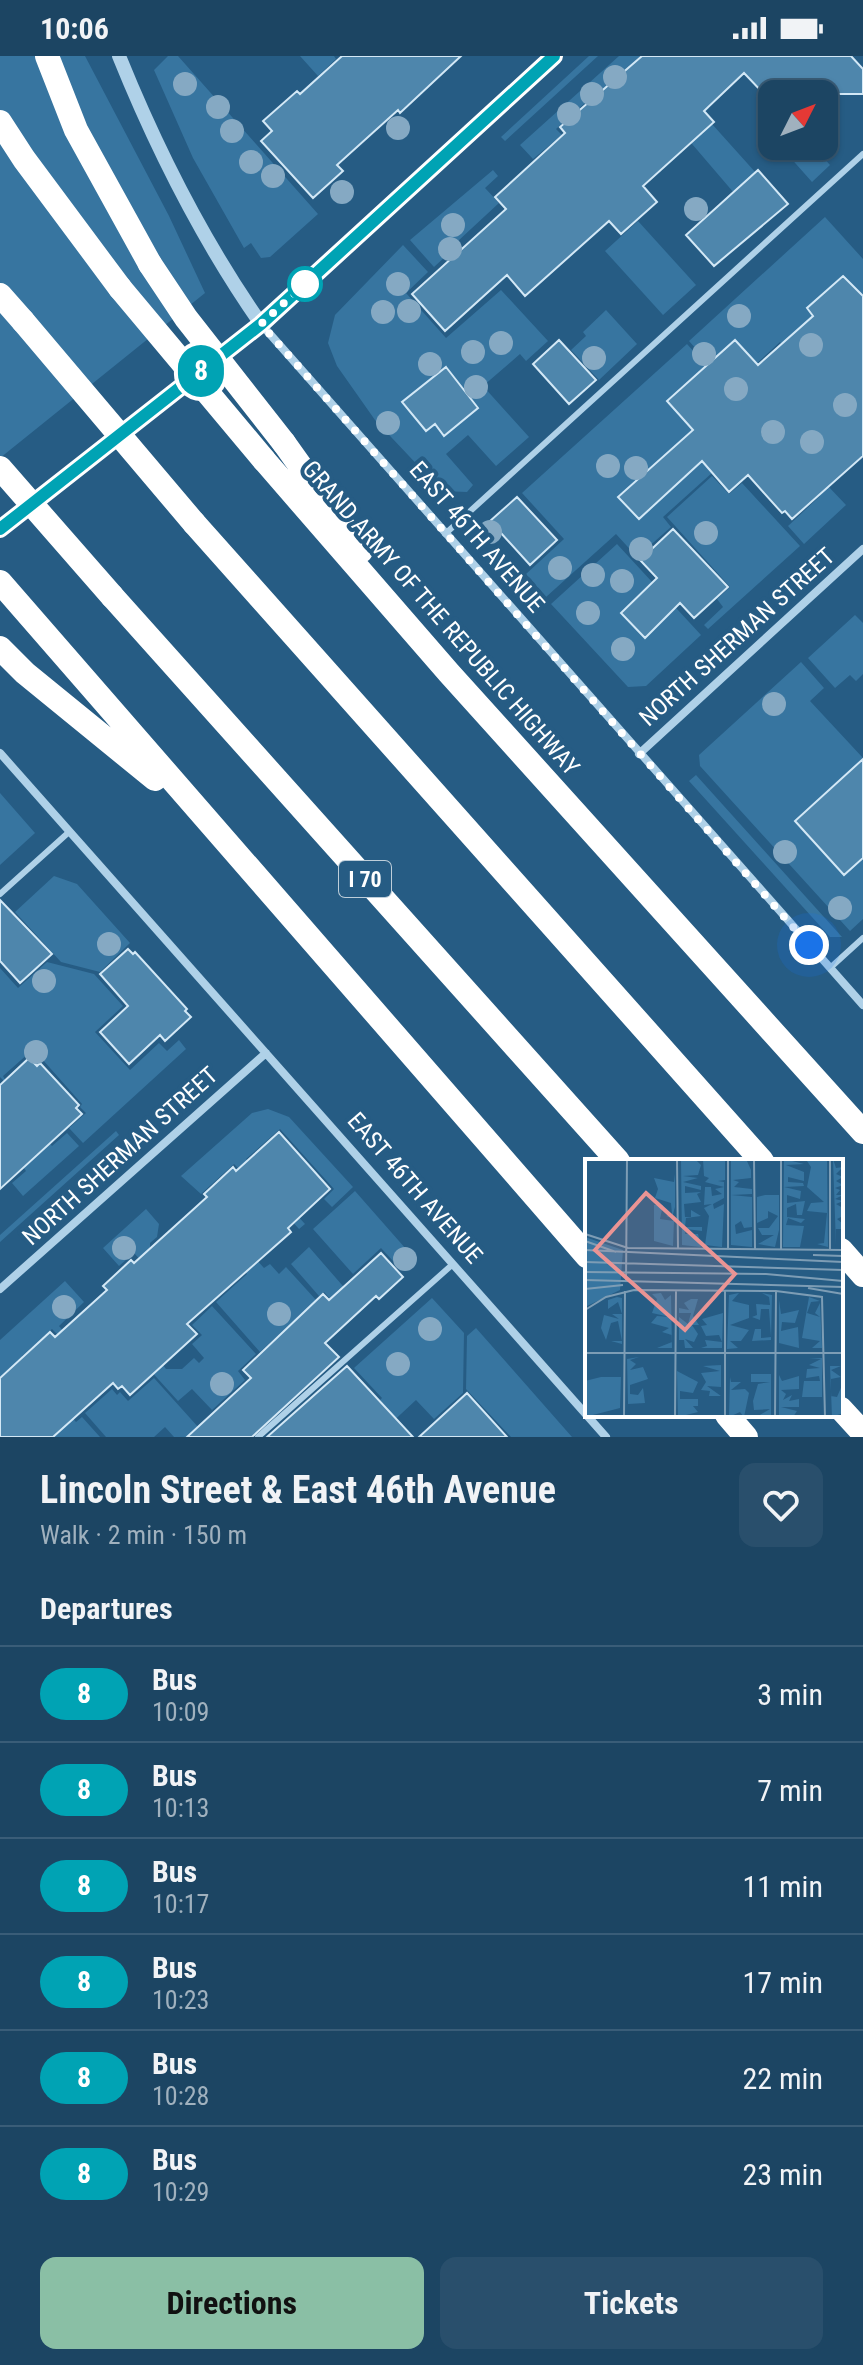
<!DOCTYPE html>
<html lang="en">
<head>
<meta charset="utf-8">
<style>
  body { margin:0; font-family:"Roboto Condensed",sans-serif; background:#294f6c; color:#f1f3f6; height:100vh; display:flex; flex-direction:column; font-size:30px; white-space:nowrap }
  * { box-sizing:border-box; margin:0 }
  p { font-size:26px; color:#a0b1be }
  .icon { flex:none; width:44px; height:44px; fill:none; stroke:currentColor; stroke-width:2; stroke-linecap:round; stroke-linejoin:round }
  .map { position:relative; height:1381px; overflow:hidden }
  .side { display:flex; flex-direction:column; background:#1c4563; flex:1 }
  .side>* { flex:none }
  .badge { padding:0 16px; border-radius:26px; font-size:28px; line-height:52px }
  .needle { width:52px; rotate:48deg }
  .tools { position:absolute; left:758px; top:24px; display:grid; gap:16px }
  .tools a { display:grid; place-items:center; width:80px; height:80px; border-radius:16px; background:#1c4563; box-shadow:0 2px 6px #0004,0 0 0 2px #3a5d78; font-size:40px }
  .you { position:absolute; width:40px; height:40px; margin:-20px; border:6px solid #fff; border-radius:50%; background:#1a73e8; box-shadow:0 0 0 12px #1a73e833 }
  .map>.badge { position:absolute; translate:-50% -50%; box-shadow:0 0 0 4px #fff }
  h2 { padding:0 40px; font-size:30px; line-height:72px }
  .round { display:grid; place-items:center; flex:none; width:84px; height:84px; border-radius:16px; background:#294f6c }
  .overview { display:flex; align-items:center; justify-content:space-between; height:136px; padding:0 40px }
  h1 { font-size:38px; font-weight:700; line-height:60px }
  .primary-button { display:flex; gap:16px; margin-top:auto; padding:16px 40px }
  .primary-button a { flex:1; height:92px; border-radius:16px; background:#8abfa5; color:#111; font-size:32px; font-weight:700; line-height:92px; text-align:center }
  .primary-button a+a { background:#294f6c; color:#f1f3f6 }
  ul { padding:0; list-style:none }
  li { display:flex; align-items:center; gap:24px; height:96px; padding:0 40px; border-top:2px solid #3a5d78 }
  li div { flex:1 }
  li b { display:block; font-size:30px }
  li em { font-style:normal }
  li .badge { min-width:88px; font-weight:700; text-align:center }
  .status { display:flex; justify-content:space-between; align-items:center; height:56px; padding:0 40px; background:#1c4563; direction:ltr }
  .status svg { height:22px; fill:currentColor }
  .map>svg:first-child { display:block }
  .green { fill:#3775a0 }
  .building { fill:#4e86ac; stroke:#d3e8f6; stroke-width:2 }
  .lines { fill:none; stroke-linecap:round; stroke-linejoin:round }
  .service { stroke:#afd1e8; stroke-width:6 }
  .minor { stroke:#afd1e8; stroke-width:8 }
  .tertiary { stroke:#afd1e8; stroke-width:14 }
  .motorway { stroke:#fff; stroke-width:24 }
  .motorway-bridge { stroke:#fff; stroke-width:24 }
  .tree { fill:#85a9c3 }
  .line-casing { stroke:#fff; stroke-width:18 }
  .line { stroke:#00a3b4; stroke-width:12 }
  .walk { stroke:#fff; stroke-width:8; stroke-dasharray:0 14.4 }
  .stop-dot { fill:#fff; stroke:#00a3b4; stroke-width:4 }
  .labels { text-anchor:middle; dominant-baseline:central; stroke-width:8; stroke-linejoin:round; paint-order:stroke }
  .shield { fill:#265c84; stroke:#beceda; stroke-width:2 }
  .shield-label { font-size:22px; font-weight:bold; fill:#fff }
  .street-label { font-size:24px; fill:#fff; stroke:#265c84 }
  .inset-road { fill:none; stroke:#7d9db5; stroke-width:2 }
  .view { fill:#ea9494; fill-opacity:0.15; stroke:#ea9494; stroke-width:4 }
  .inset-edge { fill:none; stroke:#fff; stroke-width:4 }
</style>
</head>
<body>
<div class="status"><b>10:06</b><svg viewBox="0 0 49 12"><path d="M0 12V9h3v3zM5 12V6h3v6zM10 12V3h3v9zM15 12V0h3v12zM26 1h20v11H26zM47 4h2v5h-2z"/></svg></div>
<div class="map">
<svg width="863" height="1381" viewBox="0 0 863 1381">
  <rect width="100%" height="100%" fill="#265c84"/>
  <path class="green" d="M0 0H85L169 160 205 237 0 402Z
    M168 0H178L318 158 270 201 261 202 251 187 244 192 193 102 154 14Z
    M300 0H334L336 3 318 20Z
    M589 0H598L505 85 501 81Z
    M619 0H663L709 52 703 58 756 117 734 137 627 12 599 37 589 52 585 47 556 73 562 79 533 103 520 89Z
    M780 90H813L830 109 812 126Z
    M493 114 498 120 485 132 499 147 458 185 459 188 434 211 410 184Z
    M825 161 863 203V270L802 311 780 286 754 310 808 409 846 449 804 488 788 470 820 440 755 360 689 285Z
    M638 165 696 229 663 259 605 195Z
    M403 189 428 216 406 237 446 282 501 234 548 285 526 305 520 298 483 330 529 381 496 410 468 379 446 398 473 429 467 436 442 435 375 364 337 310 328 287 335 259Z
    M606 254 637 288 599 324 571 294 586 280 583 276Z
    M687 288 753 361 713 416 663 461 671 471 637 501 616 478 546 541 526 518 564 483 522 437Z
    M712 420 729 438 742 427 800 490 708 573 704 569 723 551 717 543 730 531 667 461Z
    M617 488 701 579 646 630 628 631 551 548Z
    M855 559 863 567V618L856 625 850 619 835 632 808 602Z
    M801 606 824 632 810 645 863 702V863L850 875 700 710 699 699Z
    M696 719 842 881H830L689 725Z
    M0 737 35 777 0 809Z
    M54 820 77 828 130 887 100 916 61 906 15 856Z
    M47 906 94 918 123 950 95 976 130 1014 159 987 167 995 179 984 186 993 83 1087 69 1072 86 1057 80 1051 82 1048 42 1003 38 1006 29 997 3 1020 8 1029 0 1021V912L18 932Z
    M0 1027 7 1035 6 1037 52 1090 67 1077 79 1090 23 1140 12 1127 26 1115 0 1078Z
    M268 1053 289 1061 353 1131 332 1151 324 1143 334 1133 280 1073 246 1103 305 1168 299 1173 245 1114 242 1116 234 1108 201 1138 181 1120 252 1057Z
    M116 1075 119 1079 0 1186V1179Z
    M355 1135 406 1193 393 1205 381 1192 353 1218 313 1173Z
    M146 1153 159 1168 157 1181 150 1187V1194L204 1253 193 1262 134 1197 119 1210 103 1192Z
    M223 1167 264 1212 270 1208 279 1218 286 1211 316 1244 260 1296 216 1246 247 1218 211 1178Z
    M309 1191 362 1252 349 1264 324 1236 319 1240 291 1208Z
    M65 1225 84 1246 59 1270 64 1276 59 1280 52 1273 22 1300 31 1309 28 1313 76 1366 82 1361 100 1381H33L0 1344V1284Z
    M432 1242 464 1277 463 1337 434 1363 416 1344 387 1371 371 1353 382 1342 354 1312Z
    M212 1250 256 1298 238 1315 245 1324 212 1354 192 1333 178 1345 149 1313 159 1304 166 1313H182L194 1302 199 1307 204 1302 192 1288 202 1279 192 1269Z
    M476 1272 572 1381H511L466 1333 467 1280Z
    M154 1322 199 1372 189 1381H174L165 1371 154 1381H106L85 1357 112 1333 117 1339 120 1336 128 1345Z"/>
  <path class="building" d="M342 0H461L400 57 398 54 337 109 343 115 313 142 261 85 272 75 263 65 297 35 300 38Z
    M642 0H851L863 13V38H764L744 17 704 55 714 66 643 130 657 146 621 178 609 165 525 240 507 219 445 275 412 238 506 153 495 141 565 77 560 71Z
    M758 114 788 148 714 210 686 179Z
    M843 220 863 240V400L792 463 785 455 782 457 748 419 729 436 702 405 639 463 618 441 693 374 667 345 735 284 758 309 813 260 807 252Z
    M559 284 596 324 569 348 533 308Z
    M446 311 478 352 444 380 435 368 426 375 402 346Z
    M517 441 557 484 530 509 490 465Z
    M673 473 728 531 694 562 680 547 645 582 621 557 657 522 640 504Z
    M863 703V802L844 819 795 765Z
    M0 844 52 898 20 927 0 905Z
    M128 893 133 898 135 896 187 953 185 955 191 961 165 985 160 979 129 1008 100 976 128 950 100 918Z
    M29 1002 37 1010 40 1007 79 1049 76 1052 82 1058 0 1133V1029Z
    M279 1076 330 1133 288 1172 291 1176 187 1268 197 1278 130 1339 122 1330 118 1333 113 1327 53 1381H0V1322L50 1276 55 1281 107 1234 103 1230 131 1204 134 1207 207 1141 204 1138 233 1111 236 1115Z
    M381 1197 403 1221 379 1243 376 1240 325 1287 339 1301 252 1381H187L251 1322 243 1314 323 1238 329 1244Z
    M347 1310 413 1381H267Z
    M467 1337 507 1381H419Z"/>
  <g class="lines">
    <path class="service" d="M445 478 863 98
      M0 838 69 776
      M830 912 863 882
      M258 1381 453 1208"/>
    <path class="minor" d="M554 0 261 268 863 949
      M0 697 606 1381
      M639 698 863 493
      M0 1233 266 997"/>
    <path class="tertiary" d="M0 473 261 268C203 185 157 94 119 0"/>
    <path class="motorway" d="M47 0 76 74 150 208
      M0 66 24 103 120 232
      M0 239 23 265
      M284 387 361 495
      M264 404 449 617 863 1076
      M194 467 762 1105
      M0 526 587 1200
      M112 540 618 1105
      M0 592 25 617 155 723
      M841 1194 863 1219
      M841 1353 863 1377
      M727 1359 746 1381"/>
    <path class="motorway-bridge" d="M150 208 186 262 284 387
      M120 232 264 404
      M23 265 194 467
      M0 412 112 540"/>
  </g>
  <g class="tree">
    <circle cx="615" cy="21" r="12"/>
    <circle cx="185" cy="28" r="12"/>
    <circle cx="592" cy="38" r="12"/>
    <circle cx="218" cy="51" r="12"/>
    <circle cx="569" cy="58" r="12"/>
    <circle cx="398" cy="72" r="12"/>
    <circle cx="232" cy="75" r="12"/>
    <circle cx="251" cy="106" r="12"/>
    <circle cx="273" cy="120" r="12"/>
    <circle cx="342" cy="136" r="12"/>
    <circle cx="696" cy="153" r="12"/>
    <circle cx="453" cy="169" r="12"/>
    <circle cx="450" cy="193" r="12"/>
    <circle cx="398" cy="228" r="12"/>
    <circle cx="409" cy="255" r="12"/>
    <circle cx="383" cy="256" r="12"/>
    <circle cx="739" cy="260" r="12"/>
    <circle cx="501" cy="287" r="12"/>
    <circle cx="811" cy="289" r="12"/>
    <circle cx="473" cy="296" r="12"/>
    <circle cx="704" cy="298" r="12"/>
    <circle cx="594" cy="302" r="12"/>
    <circle cx="430" cy="308" r="12"/>
    <circle cx="476" cy="331" r="12"/>
    <circle cx="736" cy="333" r="12"/>
    <circle cx="845" cy="349" r="12"/>
    <circle cx="388" cy="367" r="12"/>
    <circle cx="773" cy="376" r="12"/>
    <circle cx="812" cy="386" r="12"/>
    <circle cx="608" cy="410" r="12"/>
    <circle cx="636" cy="412" r="12"/>
    <circle cx="490" cy="476" r="12"/>
    <circle cx="706" cy="477" r="12"/>
    <circle cx="641" cy="493" r="12"/>
    <circle cx="560" cy="512" r="12"/>
    <circle cx="593" cy="519" r="12"/>
    <circle cx="622" cy="525" r="12"/>
    <circle cx="588" cy="557" r="12"/>
    <circle cx="623" cy="593" r="12"/>
    <circle cx="774" cy="648" r="12"/>
    <circle cx="785" cy="796" r="12"/>
    <circle cx="840" cy="852" r="12"/>
    <circle cx="109" cy="888" r="12"/>
    <circle cx="44" cy="925" r="12"/>
    <circle cx="36" cy="996" r="12"/>
    <circle cx="124" cy="1192" r="12"/>
    <circle cx="405" cy="1203" r="12"/>
    <circle cx="64" cy="1251" r="12"/>
    <circle cx="279" cy="1258" r="12"/>
    <circle cx="430" cy="1273" r="12"/>
    <circle cx="398" cy="1308" r="12"/>
    <circle cx="222" cy="1328" r="12"/>
  </g>
  <g class="lines">
    <g class="line-casing">
      <path id="line" d="M0 473 261 268 554 0"/>
    </g>
    <use href="#line" class="line"/>
    <path class="walk" d="M305 228 261 268 809 889"/>
  </g>
  <circle class="stop-dot" cx="305" cy="228" r="16"/>
  <g class="labels">
    <rect class="shield" x="339" y="805" width="52" height="36" rx="6"/>
    <g class="shield-label">
      <text x="365" y="823">I 70</text>
    </g>
    <g class="street-label">
      <text transform="translate(477 481) rotate(49)">EAST 46TH AVENUE</text>
      <text transform="translate(441 562) rotate(49)">GRAND ARMY OF THE REPUBLIC HIGHWAY</text>
      <text transform="translate(737 581) rotate(-42)">NORTH SHERMAN STREET</text>
      <text transform="translate(120 1100) rotate(-42)">NORTH SHERMAN STREET</text>
      <text transform="translate(415 1132) rotate(49)">EAST 46TH AVENUE</text>
    </g>
  </g>
  <g transform="translate(585 1103)">
    <rect width="258" height="258" fill="#265c84"/>
    <path d="M96 0H110L116 6 113 16 98 17 113 19 98 23 116 27V31L100 27V34L116 33 112 35 116 43 99 45 100 58H106V51L116 57 101 59 100 68H117V72L101 70 100 75H113L116 88 97 86ZM118 0H140V21L133 22 139 23V39L128 45 129 50 139 45 137 88 120 86 124 57 119 49 127 45 119 46 120 28H126L127 37 137 35 130 30 139 28 120 23 124 19 119 17ZM146 0 162 2 166 11V19L148 21 154 23 149 28 167 30V35L146 36 167 38V68L159 69 156 62 150 66 151 75 167 71V88L146 86ZM199 0 219 5 201 6 219 13V22L203 18V23L218 24 219 27 199 28 216 32 215 40 202 36V44L220 42 217 56H212L211 45 202 49V58L220 60 216 64 203 59 201 66 219 67 215 88H198ZM231 0H242L243 88 232 85 239 84 242 54 222 52 226 44 239 43 222 28 226 8 222 2ZM248 0 251 9 258 8 251 15 258 18 251 22 258 26 250 29 255 31 251 36H258L250 40 258 42 251 45 258 49V57L252 60 258 65V80V70H250L251 87ZM90 15V48L87 59 81 57 87 55 86 44 70 39 73 30 69 19 89 23ZM180 36H194V71L190 88 173 85 189 76H177L173 69H184L193 57 183 52V59L172 64V38ZM69 46H78L75 60 89 62 88 87 69 82ZM0 78 38 91 35 131 0 148ZM76 134 80 141 86 136 87 189H72L87 183V176L77 173 84 169 66 164 72 157 85 158 67 154 72 140 67 135ZM154 134 147 142 164 146V159L145 166 164 171 156 182H145L153 189 142 190 144 136ZM177 134 187 136 186 181 167 182 170 170H176V179L186 178 184 150H176L175 161 167 158 172 156 171 145 185 146 184 138ZM32 138 37 139V185L26 182H37L33 162 26 164 21 181 16 169 19 156 34 160 27 155H37L33 143 23 150V141ZM224 138 235 142 226 143 222 154 235 158 230 154 235 144 237 189H227L235 182 217 179ZM106 140H113L108 157 114 166H107L113 175 109 183 100 180 108 189H100L99 181H94V158L103 165 106 154H94V149L104 151 99 144ZM194 141 196 155 214 151 210 164 197 163 196 172 213 168 214 189 194 184ZM138 154 137 189H116L122 187 120 181 137 183 134 176 121 177 116 167 122 166 117 160ZM54 198 45 201 51 205 45 211 58 208 63 220 45 226V235L53 236 58 229 60 244 43 245 42 200ZM224 199H237V238H217L219 222H235L234 217 221 219 222 210 235 209 224 206 236 200ZM136 206V228L122 227 136 237H124L125 232 116 231 121 223 116 214 135 212 118 207ZM245 207H256L246 211 256 218 246 220V237L252 238 258 224V254L247 258ZM92 212 113 223 108 234 95 232V240H113V247H108L113 253 93 258ZM166 215H186V258L173 257 185 250 169 251 168 242 173 225 185 223H166ZM194 216 197 222 214 217V230L196 231 201 235 198 241 207 236 204 242 214 240V248H196L212 252 208 258H194ZM16 218H36L35 249 0 258V222ZM145 218 146 223H156L146 231 160 230 164 234 159 258 155 253 144 258Z" fill="#3775a0"/>
    <path class="inset-road" d="M92 0 93 90M143 0V90M169 0 170 90M0 75 43 89 258 91M0 82 31 93M196 90V0M0 91 258 103M245 91V0M228 96 258 97M0 103 258 111M0 113 181 115 258 122M0 121 258 128M41 123 42 0M223 129 258 135M0 130 38 126M140 132V258M0 151 21 138 49 131 191 132 237 138 240 258M0 194H258M39 258 40 132M90 258 91 132M190 258 191 132"/>
    <path class="view" d="M61 34 150 115 100 171 10 91Z"/>
    <rect width="258" height="258" class="inset-edge"/>
  </g>
</svg>
<div class="tools">
<a><svg class="needle" viewBox="-14 -14 28 28"><path d="M0-13l5 13h-10z" fill="#e53935"/><path d="M0 13l5-13h-10z" fill="#a0b1be"/></svg></a>
</div>
<div class="you" style="left:809px;top:889px"></div>
<b class="badge" style="left:201px;top:315px;background:#00a3b4;color:#fff">8</b>
</div>
<section class="side">
<div class="overview"><div><h1>Lincoln Street &amp; East 46th Avenue</h1><p>Walk · 2 min · 150 m</p></div><a class="round"><svg class="icon" aria-label="heart" viewBox="0 0 24 24"><path d="M12 20l-8-8c-3-5 5-10 8-4 3-6 11-1 8 4z"/></svg></a></div>
<h2>Departures</h2>
<ul>
<li><span class="badge" style="background:#00a3b4;color:#fff">8</span><div><b>Bus</b><p>10:09</p></div><em>3 min</em></li>
<li><span class="badge" style="background:#00a3b4;color:#fff">8</span><div><b>Bus</b><p>10:13</p></div><em>7 min</em></li>
<li><span class="badge" style="background:#00a3b4;color:#fff">8</span><div><b>Bus</b><p>10:17</p></div><em>11 min</em></li>
<li><span class="badge" style="background:#00a3b4;color:#fff">8</span><div><b>Bus</b><p>10:23</p></div><em>17 min</em></li>
<li><span class="badge" style="background:#00a3b4;color:#fff">8</span><div><b>Bus</b><p>10:28</p></div><em>22 min</em></li>
<li><span class="badge" style="background:#00a3b4;color:#fff">8</span><div><b>Bus</b><p>10:29</p></div><em>23 min</em></li>
</ul>
<div class="primary-button"><a>Directions</a><a>Tickets</a></div>
</section>
</body>
</html>
